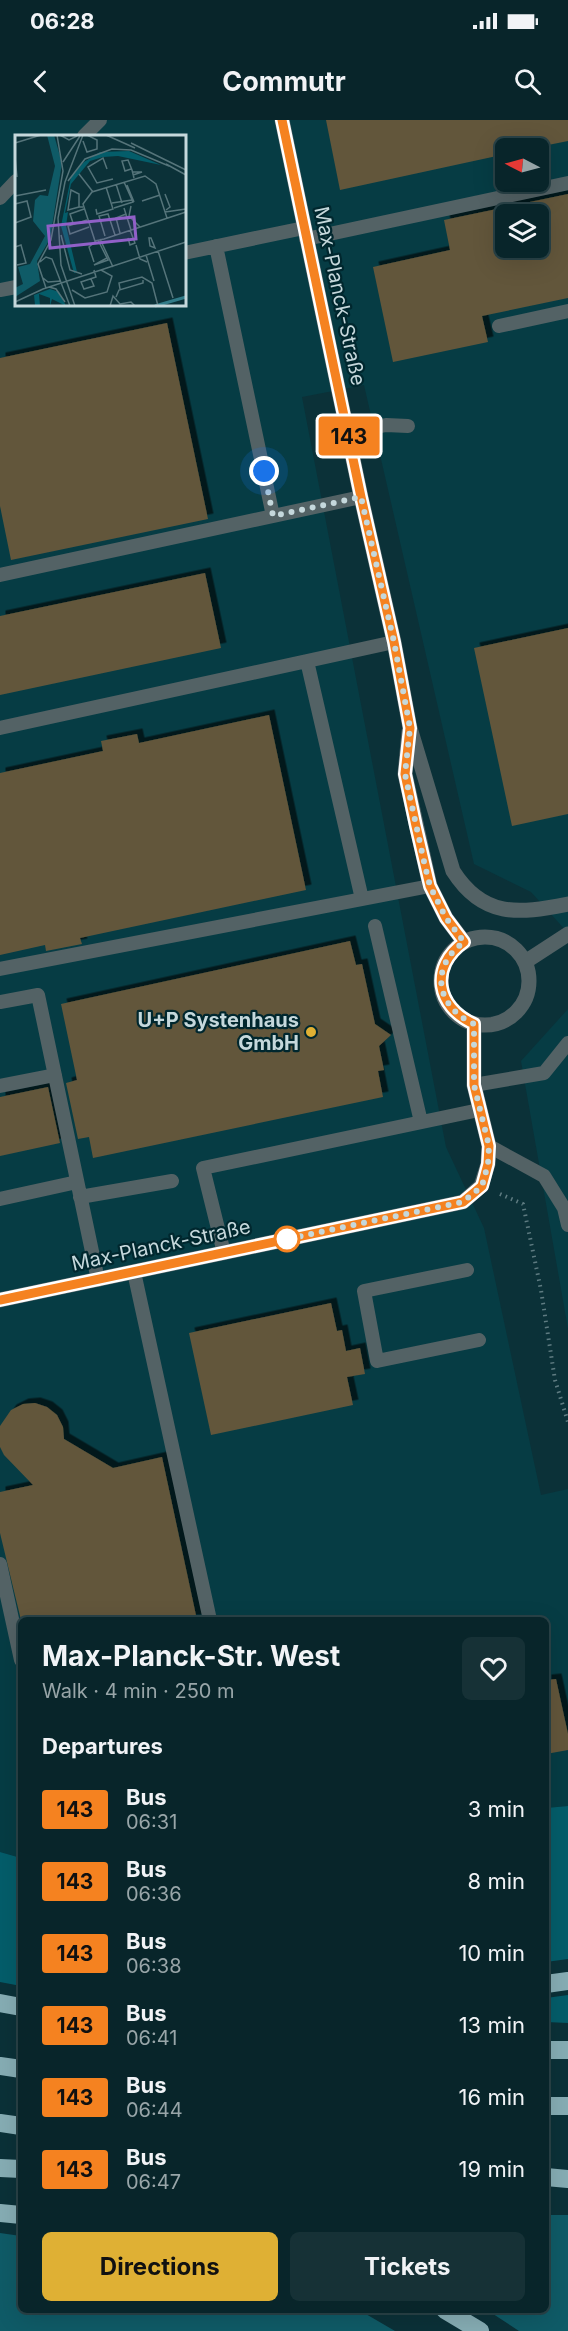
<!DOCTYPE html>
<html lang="en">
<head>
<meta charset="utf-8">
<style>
  body { margin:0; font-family:Inter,sans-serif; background:#163136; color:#f1f3f6; height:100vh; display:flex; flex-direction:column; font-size:22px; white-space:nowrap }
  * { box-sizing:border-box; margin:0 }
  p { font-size:20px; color:#98a5a8 }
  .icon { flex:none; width:33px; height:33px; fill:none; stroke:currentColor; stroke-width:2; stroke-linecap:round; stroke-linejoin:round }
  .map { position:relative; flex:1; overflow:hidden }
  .side { position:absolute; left:18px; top:1497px; width:531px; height:696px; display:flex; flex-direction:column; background:#08252a; border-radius:9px; box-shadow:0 6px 24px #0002,0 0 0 2px #294247 }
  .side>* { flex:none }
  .badge { padding:0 12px; border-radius:4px; font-size:21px; line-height:39px }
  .needle { width:39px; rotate:276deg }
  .buttons { position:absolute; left:495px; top:18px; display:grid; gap:12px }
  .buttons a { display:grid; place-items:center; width:54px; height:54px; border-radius:9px; background:#08252a; box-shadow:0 6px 24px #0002,0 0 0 2px #294247; font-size:30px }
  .you { position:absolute; width:30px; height:30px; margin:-15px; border:4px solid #fff; border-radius:50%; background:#1a73e8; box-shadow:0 0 0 9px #1a73e833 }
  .map>.badge { position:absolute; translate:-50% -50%; box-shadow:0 0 0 3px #fff }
  h2 { padding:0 24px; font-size:22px; line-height:54px }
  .round { display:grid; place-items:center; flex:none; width:63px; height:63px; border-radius:9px; background:#163136 }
  .overview { display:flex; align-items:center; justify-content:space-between; height:102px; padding:0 24px }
  h1 { font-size:28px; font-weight:700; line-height:45px }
  .primary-button { display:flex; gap:12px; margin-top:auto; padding:12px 24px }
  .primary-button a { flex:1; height:69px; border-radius:9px; background:#dfb034; color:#111; font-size:24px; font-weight:700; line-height:69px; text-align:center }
  .primary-button a+a { background:#163136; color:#f1f3f6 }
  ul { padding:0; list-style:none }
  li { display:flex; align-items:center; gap:18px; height:72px; padding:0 24px }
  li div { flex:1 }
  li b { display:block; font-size:22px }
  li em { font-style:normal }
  li .badge { min-width:66px; font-weight:700; text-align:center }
  .status { display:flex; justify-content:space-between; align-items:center; height:42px; padding:0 30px; background:#08252a; direction:ltr }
  .status svg { height:16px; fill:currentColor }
  header { display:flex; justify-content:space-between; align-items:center; height:78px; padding:0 24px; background:#08252a; font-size:27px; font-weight:700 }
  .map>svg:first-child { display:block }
  .built { fill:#063c44; fill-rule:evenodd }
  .green { fill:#0f5b67 }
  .forest { fill:#045d6a }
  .building { fill:#62563b; fill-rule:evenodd; filter:url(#shadow) }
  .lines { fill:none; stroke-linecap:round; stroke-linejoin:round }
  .path { stroke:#5e7b81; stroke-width:4; stroke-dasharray:1.5 4.5; stroke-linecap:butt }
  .lane { stroke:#536265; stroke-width:14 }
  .street { stroke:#536265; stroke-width:15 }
  .highway { stroke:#86adb4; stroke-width:18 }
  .line-casing { stroke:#fff; stroke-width:14 }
  .line { stroke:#f58220; stroke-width:9 }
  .walk { stroke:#c5d8dc; stroke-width:6; stroke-dasharray:0 10.8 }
  .poi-dot { fill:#dfb034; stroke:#00272e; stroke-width:2 }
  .stop-dot { fill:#fff; stroke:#f58220; stroke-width:3 }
  .labels { text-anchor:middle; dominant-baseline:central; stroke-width:4.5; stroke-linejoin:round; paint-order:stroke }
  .street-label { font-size:20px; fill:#c5d8dc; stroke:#00272e }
  .poi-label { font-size:20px; font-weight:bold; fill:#c5d8dc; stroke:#00272e; text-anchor:end }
  .inset-river { fill:none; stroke:#317b88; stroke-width:3 }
  .inset-road { fill:none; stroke:#55747a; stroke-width:1.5 }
  .view { fill:#9160c8; fill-opacity:0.15; stroke:#9160c8; stroke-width:3 }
  .inset-edge { fill:none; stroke:#c5d8dc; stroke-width:3 }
</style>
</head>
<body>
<div class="status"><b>06:28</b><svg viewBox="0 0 49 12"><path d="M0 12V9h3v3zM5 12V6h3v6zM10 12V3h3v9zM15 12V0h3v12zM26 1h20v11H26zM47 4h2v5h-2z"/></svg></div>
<header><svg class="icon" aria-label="back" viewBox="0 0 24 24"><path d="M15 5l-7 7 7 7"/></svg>Commutr<svg class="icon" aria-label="search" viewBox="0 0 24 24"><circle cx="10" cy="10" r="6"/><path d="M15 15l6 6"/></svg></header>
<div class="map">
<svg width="568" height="2211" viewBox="0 0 568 2211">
  <defs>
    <filter id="shadow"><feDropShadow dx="5.5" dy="-5.5" stdDeviation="0" flood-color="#0009"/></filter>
  </defs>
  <rect width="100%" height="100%" fill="#0b3138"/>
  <path class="built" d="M0 0H568V813L531 772 474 744 364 265 302 277 446 1027 484 1108 541 1375 568 1369V1686L546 1688V1500H21V1738L0 1732ZM16 16H184V184H16ZM506 28H538V62H506ZM506 94H538V128H506Z
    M568 889V1209L521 941Z"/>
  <path class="green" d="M546 2095H568V2211H519L487 2190H546Z
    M0 2113 21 2116V2190H359L395 2211H0Z"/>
  <path class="forest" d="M568 1686V1839L546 1842V1688Z
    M0 1732 21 1738V1866L0 1862Z
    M568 1875V1903L546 1902V1878Z"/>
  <path class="building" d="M326 0H568V21L533 28H506V34L340 70Z
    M568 74V178L482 196 488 222 393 242 373 147 450 130 444 100ZM506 94H538V128H506Z
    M167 203 208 399 11 440 0 386V238Z
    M205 453 221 528 0 575V496Z
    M568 508V694L512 706 474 528Z
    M269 595 306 770 80 818 82 824 46 831 45 825 0 835V653L103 631 101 621 137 614 139 623Z
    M350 821 356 845 362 844 375 904 391 915 379 926 384 950 378 951 383 977 93 1038 89 1017 78 1019 66 963 77 960 61 884Z
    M48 967 60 1023 0 1036V977Z
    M331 1183 337 1211 342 1210 346 1231 360 1228 365 1254 347 1257 353 1285 211 1315 189 1213Z
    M35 1283 47 1287 57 1295 63 1307 64 1319 113 1348 162 1337 197 1500H21L0 1413V1372L33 1365 4 1335 0 1327V1306L11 1290 23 1284Z
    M556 1559 568 1614V1630L546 1634V1560Z"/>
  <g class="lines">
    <path class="path" d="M500 1074 523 1084 541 1170 555 1260 568 1302"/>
    <path class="lane" d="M84 16 100 0
      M0 78 16 61
      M306 119 568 63
      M216 126 273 396
      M184 133 304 108
      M0 170 16 167
      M499 206 568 191
      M348 313 386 305 408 306
      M0 455 361 377
      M307 541 362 779
      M0 608 394 522
      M375 806 421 1002
      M0 849 430 766
      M0 882 38 875 98 1160
      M474 965 544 953 568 923
      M0 966 55 955
      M489 1026 544 1056 564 1088 568 1105
      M80 1077 172 1061
      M0 1079 77 1062
      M224 1133 203 1048 479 990
      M467 1150 364 1171 377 1241 479 1220
      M134 1152 210 1500
      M0 1444 21 1540"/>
    <path class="street" d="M282 0 361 377 394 522 410 608 453 751C483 798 518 794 568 784
      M409 612 405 654 430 766 446 798 464 822
      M441 861a44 44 0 1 1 88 0a44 44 0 1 1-88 0Z
      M525 842 568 814
      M0 1180 463 1082 481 1066 488 1044 489 1026 474 965V904"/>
    <path class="highway" d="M546 1864 568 1861
      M0 1883 21 1887
      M546 1930H568
      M0 1946 21 1949
      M546 1986H568
      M0 2003 21 2006
      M0 2048 21 2049
      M546 2057 568 2059
      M0 2093 21 2095
      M445 2190 480 2211"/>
  </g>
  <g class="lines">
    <g class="line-casing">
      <path id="line" d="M0 1180 463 1082 482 1066 488 1044 489 1026 474 965V904C436 887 429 847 464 822L446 798 430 766 416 706 405 654 410 608 394 522 361 377 282 0"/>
    </g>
    <use href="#line" class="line"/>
    <path class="walk" d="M264 351 273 396 361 377 394 522 410 608 405 654 425 746 430 766 446 798 464 822C429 847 436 887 474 904V965L489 1026 488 1044 482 1066 463 1082 287 1119"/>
  </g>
  <circle class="poi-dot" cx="311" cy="912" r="6"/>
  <circle class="stop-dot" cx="287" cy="1119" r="12"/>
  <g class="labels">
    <g class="street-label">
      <text transform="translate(340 176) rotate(78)">Max-Planck-Straße</text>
      <text transform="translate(161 1125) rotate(-12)">Max-Planck-Straße</text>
    </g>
    <g class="poi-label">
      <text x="299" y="900">U+P Systenhaus<tspan x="299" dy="23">GmbH</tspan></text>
    </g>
  </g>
  <g transform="translate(15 15)">
    <rect width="171" height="171" fill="#0b3138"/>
    <path d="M32 0H39L47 28 35 104 22 126 25 146 0 162V153L8 149 3 132 15 129 30 101 18 86 20 65 25 60 33 61 40 31Z" fill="#0f5b67"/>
    <path d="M114 16 146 30 103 21 88 22 75 26 56 49 50 78 53 77 51 91 62 137 59 138 46 91 56 42 69 27 85 17ZM35 154 44 157 51 171 37 164 35 171V163L24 159 25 171H15L20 170 19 160Z" fill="#045d6a"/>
    <path class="inset-river" d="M140 171 171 162"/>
    <path class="inset-road" d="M45 0 54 5 62 1M91 0 120 13M68 6 72 17 82 14V5L72 0M0 8 26 0M116 8 171 35M0 22 2 42M48 27 65 1M151 29 171 40M92 34 88 23 73 32 82 48 98 44M116 34 110 36 107 26 113 25 117 35 119 43M117 37H127L118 40M64 39 78 57M53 46 70 24 97 14 116 15 154 31M101 49 107 68M112 50 119 67M150 59 155 72 151 75M0 61 31 55M127 66 145 60M97 68 117 65M0 69 12 66 16 82 0 88M116 71 114 81 125 92M64 72 53 75 56 55 64 59V72H68M99 73 118 67 109 47M109 73 116 95M81 74 82 79 98 74 91 52M150 77 171 74M152 83 141 49 130 41 77 57 68 69 80 106 89 104 171 77M72 85 53 91 55 99 74 92M58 88 55 79 69 74M105 98 101 83 111 79M46 100 55 135 67 139M90 101 84 81 93 79 100 100M113 103 115 110 120 108 115 95M134 103H136L140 113 135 111ZM85 104 98 132M83 105 92 123 79 130 93 125 92 123M121 110 125 124 132 127M0 112 6 110 11 128 2 130M143 116 158 163M131 120 139 146M25 127 31 122 37 124 55 171M79 127 74 112 81 106M28 143 33 147 46 146M76 144 79 151 69 154 66 147 81 142 79 135M34 152 41 154 50 167M31 153 23 129 36 105 48 36 42 0M105 154 104 148 127 142 137 148 143 171M57 155 70 163 92 157 97 141 86 135M101 162 104 155 128 148V145M0 167 28 154 171 107M60 171 46 130 43 83 50 47 68 0M95 171 98 161 105 169 116 167 120 171"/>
    <path class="view" d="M119 82 121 104 35 113 33 91Z"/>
    <rect width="171" height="171" class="inset-edge"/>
  </g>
</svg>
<div class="buttons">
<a><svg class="needle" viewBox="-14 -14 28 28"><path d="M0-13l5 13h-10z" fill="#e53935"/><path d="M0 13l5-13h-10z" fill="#98a5a8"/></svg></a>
<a><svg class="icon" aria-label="layers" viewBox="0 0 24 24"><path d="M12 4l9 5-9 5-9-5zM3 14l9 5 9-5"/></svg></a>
</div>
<div class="you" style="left:264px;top:351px"></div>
<b class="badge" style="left:349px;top:316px;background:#f58220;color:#111">143</b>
<section class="side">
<div class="overview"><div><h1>Max-Planck-Str. West</h1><p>Walk · 4 min · 250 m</p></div><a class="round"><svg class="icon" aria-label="heart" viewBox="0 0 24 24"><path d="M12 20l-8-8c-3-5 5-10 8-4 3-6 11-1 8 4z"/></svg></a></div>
<h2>Departures</h2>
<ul>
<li><span class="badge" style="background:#f58220;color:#111">143</span><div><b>Bus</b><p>06:31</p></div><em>3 min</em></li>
<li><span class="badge" style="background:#f58220;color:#111">143</span><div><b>Bus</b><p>06:36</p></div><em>8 min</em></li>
<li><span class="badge" style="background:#f58220;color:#111">143</span><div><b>Bus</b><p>06:38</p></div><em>10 min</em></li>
<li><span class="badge" style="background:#f58220;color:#111">143</span><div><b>Bus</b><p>06:41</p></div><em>13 min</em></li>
<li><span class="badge" style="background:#f58220;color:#111">143</span><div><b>Bus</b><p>06:44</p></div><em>16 min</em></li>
<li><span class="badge" style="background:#f58220;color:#111">143</span><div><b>Bus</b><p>06:47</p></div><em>19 min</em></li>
</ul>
<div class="primary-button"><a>Directions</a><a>Tickets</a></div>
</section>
</div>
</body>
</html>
